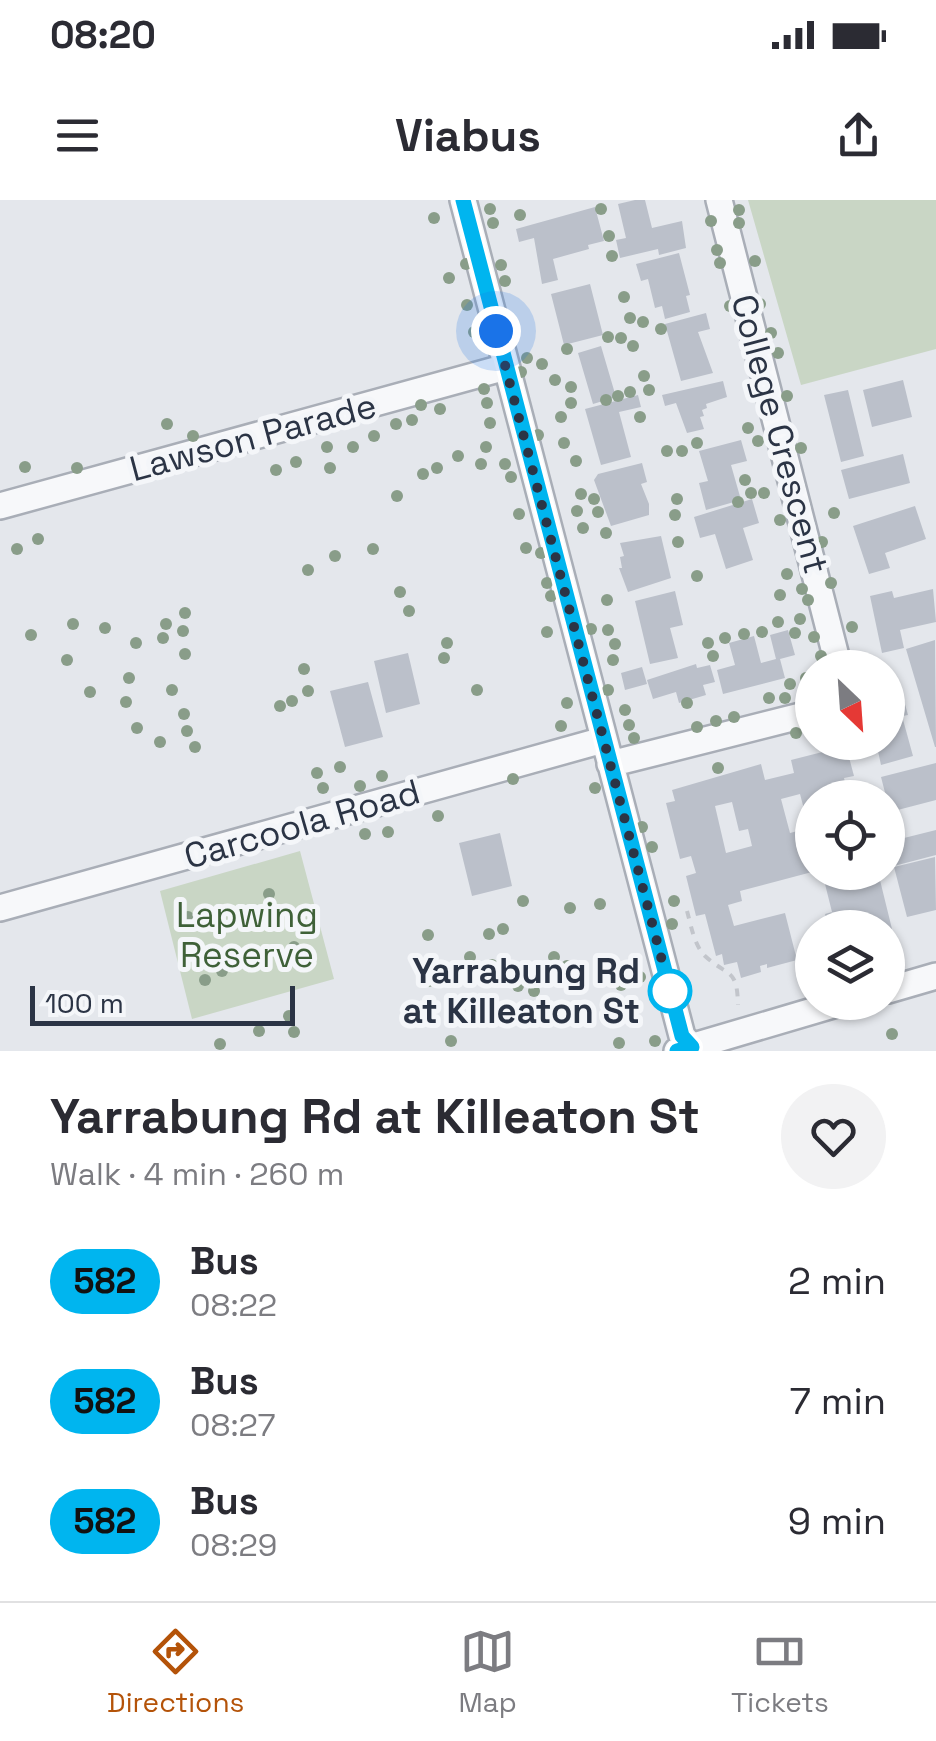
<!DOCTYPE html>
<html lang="en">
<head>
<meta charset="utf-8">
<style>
  body { margin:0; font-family:"Space Grotesk",sans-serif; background:#f2f2f3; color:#2b2b33; height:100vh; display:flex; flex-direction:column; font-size:38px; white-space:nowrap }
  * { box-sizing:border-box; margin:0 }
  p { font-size:32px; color:#7c7c81 }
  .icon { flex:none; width:55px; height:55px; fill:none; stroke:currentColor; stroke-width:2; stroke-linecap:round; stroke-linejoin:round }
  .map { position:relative; height:851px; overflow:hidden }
  .side { display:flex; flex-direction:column; background:#fff; flex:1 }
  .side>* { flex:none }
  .badge { padding:0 20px; border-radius:32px; font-size:35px; line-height:65px }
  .needle { width:65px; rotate:155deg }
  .tools { position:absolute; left:795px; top:450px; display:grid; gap:20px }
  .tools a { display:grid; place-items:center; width:110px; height:110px; border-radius:50%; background:#fff; box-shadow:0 2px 8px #0004; font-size:50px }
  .scale { position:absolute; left:30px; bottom:25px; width:265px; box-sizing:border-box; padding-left:10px; border:5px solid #2b3445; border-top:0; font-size:28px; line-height:35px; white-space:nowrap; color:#2b3445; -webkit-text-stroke:8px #f4f6f9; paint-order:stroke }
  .you { position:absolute; width:50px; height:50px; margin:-25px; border:8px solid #fff; border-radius:50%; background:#1a73e8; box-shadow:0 0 0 15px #1a73e833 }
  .map>.badge { position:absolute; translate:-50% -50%; box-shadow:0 0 0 5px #fff }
  .round { display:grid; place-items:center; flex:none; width:105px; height:105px; border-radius:52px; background:#f2f2f3 }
  .head { display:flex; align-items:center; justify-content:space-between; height:170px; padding:0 50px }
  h1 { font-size:48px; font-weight:700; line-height:75px }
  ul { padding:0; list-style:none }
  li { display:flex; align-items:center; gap:30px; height:120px; padding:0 50px }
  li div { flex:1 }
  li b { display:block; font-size:38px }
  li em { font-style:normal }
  li .badge { min-width:110px; font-weight:700; text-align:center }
  .status { display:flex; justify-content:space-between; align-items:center; height:70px; padding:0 50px; background:#fff; direction:ltr }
  .status svg { height:28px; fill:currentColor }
  header { display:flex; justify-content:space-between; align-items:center; height:130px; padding:0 50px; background:#fff; font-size:45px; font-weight:700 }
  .tab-bar { display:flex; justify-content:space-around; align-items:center; height:140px; border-top:2px solid #e1e1e2; background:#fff; font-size:28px; color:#7c7c81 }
  .tab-bar a { display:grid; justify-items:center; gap:5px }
  .tab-bar .selected { color:#b45309 }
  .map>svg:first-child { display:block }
  .green { fill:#c9d6c5 }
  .building { fill:#bbc0ca; fill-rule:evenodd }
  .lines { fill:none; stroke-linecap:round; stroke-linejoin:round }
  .minor-casing { stroke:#a9aeb7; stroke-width:30 }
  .path { stroke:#c2c5cb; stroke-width:4; stroke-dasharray:8 8; stroke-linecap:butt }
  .minor { stroke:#f7f8fa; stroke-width:25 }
  .tree { fill:#899d89 }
  .line-casing { stroke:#fff; stroke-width:22 }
  .line { stroke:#00b5ef; stroke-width:15 }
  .walk { stroke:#2b3445; stroke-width:10; stroke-dasharray:0 18 }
  .stop-dot { fill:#fff; stroke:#00b5ef; stroke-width:5 }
  .labels { text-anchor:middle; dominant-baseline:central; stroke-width:10; stroke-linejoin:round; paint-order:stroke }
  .street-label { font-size:35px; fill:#2b3445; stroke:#f4f6f9 }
  .park-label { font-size:35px; fill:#3f6138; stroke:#f4f6f9 }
  .stop-label { font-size:35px; font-weight:bold; fill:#2b3445; stroke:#f4f6f9; text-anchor:end }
</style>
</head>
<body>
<div class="status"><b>08:20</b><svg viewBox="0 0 49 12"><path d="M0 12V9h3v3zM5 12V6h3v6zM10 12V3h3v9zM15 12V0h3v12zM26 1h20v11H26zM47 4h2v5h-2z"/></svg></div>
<header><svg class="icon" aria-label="menu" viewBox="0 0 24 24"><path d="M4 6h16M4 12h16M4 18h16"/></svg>Viabus<svg class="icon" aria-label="share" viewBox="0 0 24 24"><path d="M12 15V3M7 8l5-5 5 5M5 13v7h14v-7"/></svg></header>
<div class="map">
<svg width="936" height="851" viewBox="0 0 936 851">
  <rect width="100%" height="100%" fill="#e4e7ec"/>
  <path class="green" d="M748 0H936V149L801 185Z
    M300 651 334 779 192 819 160 691Z"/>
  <path class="building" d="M635 0H645L652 28 682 21 686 48 659 55 658 49 620 58 616 40 626 38 618 4Z
    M595 7 604 41 588 45 589 49 553 59 558 80 542 84 534 38 519 42 516 29Z
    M679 53 690 95 686 96 690 112 665 119 662 106 655 108 648 79 641 81 636 64Z
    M590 84 603 135 564 145 551 94Z
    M706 113 710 129 698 132 713 173 681 181 665 124Z
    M601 146 616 197 593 204 578 153Z
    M903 180 912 217 872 227 863 190Z
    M723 181 727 197 706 204 707 208 702 210 704 216 700 217 704 229 687 233 676 203 665 206 662 195Z
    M848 190 864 256 841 262 824 195Z
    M638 195 641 207 619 212 631 257 601 265 585 209Z
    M741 240 747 261 731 265 741 300 706 310 699 283 708 281 699 251Z
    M903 254 910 283 849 299 841 270Z
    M642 263 647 282 641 284 649 304V315L611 326 594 280 598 274Z
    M752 299 759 323 743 328 753 360 726 369 715 334 700 338 694 317Z
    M915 306 926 339 885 353 890 368 869 374 853 326Z
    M661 336 671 378 628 392 619 368H622L620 357 624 356 620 343Z
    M933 389 936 422 900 430 904 448 882 453 870 396 892 391 894 398Z
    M675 391 683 425 670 428 678 458 650 464 635 401Z
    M788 430 795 455 780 459 785 478 723 494 717 470 735 465 729 443 754 436 761 463 776 459 770 435Z
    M935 440 936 547H935L906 449Z
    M408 453 420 504 386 513 374 461Z
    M696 464 697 468 710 465 715 482 703 485 706 495 679 503 676 492 653 499 647 480Z
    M642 467 647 484 625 490 621 473Z
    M368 482 383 537 345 547 330 491Z
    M900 486 908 515 902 516 913 556 881 565 876 542H888V489Z
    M846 546 854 576 844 578 849 598H812V672L740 691 742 701 728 705 734 726 785 713 797 760 767 768V764L760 766 761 772 741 778 737 762 724 765 722 754 716 756 705 714 696 716 686 676 696 673 691 656 680 659 666 603 675 601 672 590 761 564 765 580 794 573 791 560ZM800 594 809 628 790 633 781 599ZM732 602 739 631 748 629 752 646 726 653 715 606Z
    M936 563V600L890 612 881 577Z
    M936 630V655L894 666 888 642Z
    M500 633 512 686 472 696 459 643Z
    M935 657 936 710 907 717 894 667Z
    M822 672H878L892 729 829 728 825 714 832 712Z"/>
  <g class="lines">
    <g class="minor-casing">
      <path id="minor" d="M463 0 682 836 695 851
        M719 0 839 468
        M0 306 506 167
        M610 564 812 513
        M0 708 603 540
        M888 790 936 776
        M677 851 843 802"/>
    </g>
    <path class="path" d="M687 711C691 725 694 745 705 756 729 778 737 767 738 805"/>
    <use href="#minor" class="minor"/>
  </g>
  <g class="tree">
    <circle cx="490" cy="9" r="6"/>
    <circle cx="601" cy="9" r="6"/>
    <circle cx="739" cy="10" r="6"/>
    <circle cx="520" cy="15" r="6"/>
    <circle cx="434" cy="18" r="6"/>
    <circle cx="711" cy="21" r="6"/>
    <circle cx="493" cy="23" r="6"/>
    <circle cx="739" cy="23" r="6"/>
    <circle cx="609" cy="36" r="6"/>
    <circle cx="717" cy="50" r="6"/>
    <circle cx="612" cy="56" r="6"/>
    <circle cx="755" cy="61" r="6"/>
    <circle cx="720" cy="63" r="6"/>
    <circle cx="466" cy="64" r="6"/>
    <circle cx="501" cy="65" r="6"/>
    <circle cx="449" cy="78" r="6"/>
    <circle cx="505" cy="81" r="6"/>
    <circle cx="624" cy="97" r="6"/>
    <circle cx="760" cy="104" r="6"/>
    <circle cx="467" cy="105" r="6"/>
    <circle cx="730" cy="106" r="6"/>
    <circle cx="630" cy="118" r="6"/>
    <circle cx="643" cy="122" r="6"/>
    <circle cx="661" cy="129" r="6"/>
    <circle cx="474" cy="132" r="6"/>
    <circle cx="771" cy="133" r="6"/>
    <circle cx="608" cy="137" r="6"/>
    <circle cx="621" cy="138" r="6"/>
    <circle cx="633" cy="146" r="6"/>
    <circle cx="567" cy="149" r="6"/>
    <circle cx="778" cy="153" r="6"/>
    <circle cx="527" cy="158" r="6"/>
    <circle cx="542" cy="164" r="6"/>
    <circle cx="521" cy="172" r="6"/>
    <circle cx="644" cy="176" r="6"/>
    <circle cx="555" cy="180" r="6"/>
    <circle cx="571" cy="187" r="6"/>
    <circle cx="484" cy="189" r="6"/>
    <circle cx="649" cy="190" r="6"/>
    <circle cx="630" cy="192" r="6"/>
    <circle cx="618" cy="196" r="6"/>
    <circle cx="787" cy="196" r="6"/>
    <circle cx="606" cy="200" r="6"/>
    <circle cx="487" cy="203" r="6"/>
    <circle cx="571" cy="203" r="6"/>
    <circle cx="421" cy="205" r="6"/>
    <circle cx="440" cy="209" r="6"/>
    <circle cx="561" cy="217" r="6"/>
    <circle cx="640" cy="217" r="6"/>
    <circle cx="412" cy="220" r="6"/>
    <circle cx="490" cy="223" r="6"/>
    <circle cx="167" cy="224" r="6"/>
    <circle cx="396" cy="224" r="6"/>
    <circle cx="748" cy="228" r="6"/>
    <circle cx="538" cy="235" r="6"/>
    <circle cx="193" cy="236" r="6"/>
    <circle cx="374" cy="236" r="6"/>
    <circle cx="758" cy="241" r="6"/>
    <circle cx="564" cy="243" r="6"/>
    <circle cx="697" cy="243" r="6"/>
    <circle cx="327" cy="247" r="6"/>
    <circle cx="353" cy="247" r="6"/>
    <circle cx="486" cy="247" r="6"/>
    <circle cx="801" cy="248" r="6"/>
    <circle cx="667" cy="251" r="6"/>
    <circle cx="682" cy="251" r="6"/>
    <circle cx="458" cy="256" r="6"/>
    <circle cx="576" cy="261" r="6"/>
    <circle cx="296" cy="262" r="6"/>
    <circle cx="481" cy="264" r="6"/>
    <circle cx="505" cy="264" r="6"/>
    <circle cx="25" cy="267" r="6"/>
    <circle cx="77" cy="268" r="6"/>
    <circle cx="330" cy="268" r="6"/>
    <circle cx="437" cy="268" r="6"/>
    <circle cx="276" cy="270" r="6"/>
    <circle cx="423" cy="274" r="6"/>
    <circle cx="511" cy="277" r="6"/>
    <circle cx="745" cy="280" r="6"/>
    <circle cx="751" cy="293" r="6"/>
    <circle cx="764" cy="293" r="6"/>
    <circle cx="581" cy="294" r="6"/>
    <circle cx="397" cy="296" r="6"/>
    <circle cx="594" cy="299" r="6"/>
    <circle cx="677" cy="299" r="6"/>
    <circle cx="738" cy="302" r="6"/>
    <circle cx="577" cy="311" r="6"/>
    <circle cx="598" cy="312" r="6"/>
    <circle cx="834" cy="313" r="6"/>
    <circle cx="519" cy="314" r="6"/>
    <circle cx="675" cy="315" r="6"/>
    <circle cx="780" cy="320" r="6"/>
    <circle cx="583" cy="328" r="6"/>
    <circle cx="606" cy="333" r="6"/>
    <circle cx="38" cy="339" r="6"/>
    <circle cx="678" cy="342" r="6"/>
    <circle cx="822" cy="342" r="6"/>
    <circle cx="526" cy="348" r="6"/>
    <circle cx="17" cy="349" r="6"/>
    <circle cx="373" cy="349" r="6"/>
    <circle cx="541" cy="353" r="6"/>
    <circle cx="335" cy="356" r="6"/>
    <circle cx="308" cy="370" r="6"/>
    <circle cx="787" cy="374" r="6"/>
    <circle cx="697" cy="376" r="6"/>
    <circle cx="547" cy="383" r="6"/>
    <circle cx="831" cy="383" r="6"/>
    <circle cx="802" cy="389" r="6"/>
    <circle cx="400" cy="392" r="6"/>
    <circle cx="780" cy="395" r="6"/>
    <circle cx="551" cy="396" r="6"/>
    <circle cx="607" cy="400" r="6"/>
    <circle cx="808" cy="400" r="6"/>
    <circle cx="409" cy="411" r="6"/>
    <circle cx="185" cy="413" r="6"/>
    <circle cx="800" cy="419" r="6"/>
    <circle cx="778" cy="422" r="6"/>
    <circle cx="73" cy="424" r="6"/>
    <circle cx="166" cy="424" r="6"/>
    <circle cx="852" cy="427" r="6"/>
    <circle cx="105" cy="428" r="6"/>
    <circle cx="591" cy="429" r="6"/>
    <circle cx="608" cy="430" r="6"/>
    <circle cx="183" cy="431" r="6"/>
    <circle cx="547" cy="432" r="6"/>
    <circle cx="762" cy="432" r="6"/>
    <circle cx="795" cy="433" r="6"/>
    <circle cx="744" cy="434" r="6"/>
    <circle cx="31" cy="435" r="6"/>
    <circle cx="814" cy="437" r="6"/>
    <circle cx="163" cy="438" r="6"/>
    <circle cx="725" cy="438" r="6"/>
    <circle cx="136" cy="443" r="6"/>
    <circle cx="447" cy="443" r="6"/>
    <circle cx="708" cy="443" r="6"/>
    <circle cx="615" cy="444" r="6"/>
    <circle cx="185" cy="454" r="6"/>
    <circle cx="713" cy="456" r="6"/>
    <circle cx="821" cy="456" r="6"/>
    <circle cx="444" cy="458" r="6"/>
    <circle cx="67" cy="460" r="6"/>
    <circle cx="613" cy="460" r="6"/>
    <circle cx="304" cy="469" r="6"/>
    <circle cx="129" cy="478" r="6"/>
    <circle cx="806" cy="478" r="6"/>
    <circle cx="790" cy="484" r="6"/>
    <circle cx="172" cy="490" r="6"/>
    <circle cx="477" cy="490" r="6"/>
    <circle cx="608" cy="490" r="6"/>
    <circle cx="308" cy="491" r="6"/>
    <circle cx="90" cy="492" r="6"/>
    <circle cx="803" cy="496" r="6"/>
    <circle cx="769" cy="498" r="6"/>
    <circle cx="785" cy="498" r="6"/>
    <circle cx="292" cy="501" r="6"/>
    <circle cx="126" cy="502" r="6"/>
    <circle cx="567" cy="503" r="6"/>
    <circle cx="687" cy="503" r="6"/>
    <circle cx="280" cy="506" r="6"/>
    <circle cx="625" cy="510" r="6"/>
    <circle cx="184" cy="514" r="6"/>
    <circle cx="734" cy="517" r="6"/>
    <circle cx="716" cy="521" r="6"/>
    <circle cx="629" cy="525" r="6"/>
    <circle cx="561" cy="526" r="6"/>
    <circle cx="697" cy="527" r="6"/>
    <circle cx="137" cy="528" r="6"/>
    <circle cx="187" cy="531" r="6"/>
    <circle cx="796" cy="533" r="6"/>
    <circle cx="634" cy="538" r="6"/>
    <circle cx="160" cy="542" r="6"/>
    <circle cx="195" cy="547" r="6"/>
    <circle cx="340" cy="567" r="6"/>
    <circle cx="718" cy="568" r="6"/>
    <circle cx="317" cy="573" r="6"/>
    <circle cx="382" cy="576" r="6"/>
    <circle cx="513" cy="579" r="6"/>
    <circle cx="360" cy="586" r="6"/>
    <circle cx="323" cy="588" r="6"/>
    <circle cx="595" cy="588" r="6"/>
    <circle cx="438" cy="616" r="6"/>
    <circle cx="642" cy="627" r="6"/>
    <circle cx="388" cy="632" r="6"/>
    <circle cx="365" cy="634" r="6"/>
    <circle cx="652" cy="647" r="6"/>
    <circle cx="269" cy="694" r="6"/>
    <circle cx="523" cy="701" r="6"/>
    <circle cx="674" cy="701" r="6"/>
    <circle cx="600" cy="704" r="6"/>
    <circle cx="570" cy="708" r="6"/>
    <circle cx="188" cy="717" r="6"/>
    <circle cx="672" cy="724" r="6"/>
    <circle cx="503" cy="729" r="6"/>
    <circle cx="489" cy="734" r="6"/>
    <circle cx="428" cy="735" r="6"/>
    <circle cx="294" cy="747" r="6"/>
    <circle cx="470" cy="757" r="6"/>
    <circle cx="554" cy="757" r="6"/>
    <circle cx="492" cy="765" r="6"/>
    <circle cx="199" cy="766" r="6"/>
    <circle cx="567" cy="766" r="6"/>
    <circle cx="222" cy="771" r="6"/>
    <circle cx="475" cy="772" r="6"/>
    <circle cx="640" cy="777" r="6"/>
    <circle cx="205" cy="780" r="6"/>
    <circle cx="561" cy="780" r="6"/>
    <circle cx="429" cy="781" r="6"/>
    <circle cx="499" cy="781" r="6"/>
    <circle cx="621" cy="785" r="6"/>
    <circle cx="518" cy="786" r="6"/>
    <circle cx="534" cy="791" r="6"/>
    <circle cx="289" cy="816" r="6"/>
    <circle cx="259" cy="831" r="6"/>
    <circle cx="294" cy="832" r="6"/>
    <circle cx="892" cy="834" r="6"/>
    <circle cx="451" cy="841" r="6"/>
    <circle cx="655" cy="841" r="6"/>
    <circle cx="619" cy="843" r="6"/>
    <circle cx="220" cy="844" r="6"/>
  </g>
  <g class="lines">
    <g class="line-casing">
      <path id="line" d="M463 0 682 836 692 847 677 851"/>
    </g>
    <use href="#line" class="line"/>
    <path class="walk" d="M496 131 670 791"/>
  </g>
  <circle class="stop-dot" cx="670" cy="791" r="20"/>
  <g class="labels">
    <g class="street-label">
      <text transform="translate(780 234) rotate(75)">College Crescent</text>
      <text transform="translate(253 237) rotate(-15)">Lawson Parade</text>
      <text transform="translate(302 624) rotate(-16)">Carcoola Road</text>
    </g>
    <g class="park-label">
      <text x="247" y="715">Lapwing<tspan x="247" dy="40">Reserve</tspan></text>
    </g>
    <g class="stop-label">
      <text x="640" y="771">Yarrabung Rd<tspan x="640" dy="40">at Killeaton St</tspan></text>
    </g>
  </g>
</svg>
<div class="tools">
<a><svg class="needle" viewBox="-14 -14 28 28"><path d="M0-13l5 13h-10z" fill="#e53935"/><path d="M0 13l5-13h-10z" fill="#7c7c81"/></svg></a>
<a><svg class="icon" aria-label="locate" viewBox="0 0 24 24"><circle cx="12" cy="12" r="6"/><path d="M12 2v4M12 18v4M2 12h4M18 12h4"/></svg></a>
<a><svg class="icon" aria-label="layers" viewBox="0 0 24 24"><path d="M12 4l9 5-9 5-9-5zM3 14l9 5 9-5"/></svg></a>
</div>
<div class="scale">100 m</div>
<div class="you" style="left:496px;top:131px"></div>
</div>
<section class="side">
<div class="head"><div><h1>Yarrabung Rd at Killeaton St</h1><p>Walk · 4 min · 260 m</p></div><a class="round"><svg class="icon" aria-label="heart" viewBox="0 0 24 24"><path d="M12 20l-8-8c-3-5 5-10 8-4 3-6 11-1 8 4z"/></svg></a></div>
<ul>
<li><span class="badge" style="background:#00b5ef;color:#111">582</span><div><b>Bus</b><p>08:22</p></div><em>2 min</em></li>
<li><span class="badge" style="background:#00b5ef;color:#111">582</span><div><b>Bus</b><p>08:27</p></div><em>7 min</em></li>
<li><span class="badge" style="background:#00b5ef;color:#111">582</span><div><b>Bus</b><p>08:29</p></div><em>9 min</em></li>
</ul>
</section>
<nav class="tab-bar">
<a class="selected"><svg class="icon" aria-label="directions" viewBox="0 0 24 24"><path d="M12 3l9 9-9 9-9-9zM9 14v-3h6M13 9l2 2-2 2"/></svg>Directions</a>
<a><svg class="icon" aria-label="map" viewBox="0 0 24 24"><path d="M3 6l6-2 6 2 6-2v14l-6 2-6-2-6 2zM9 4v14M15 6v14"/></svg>Map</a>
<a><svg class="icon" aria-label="tickets" viewBox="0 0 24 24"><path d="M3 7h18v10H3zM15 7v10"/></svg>Tickets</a>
</nav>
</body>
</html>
